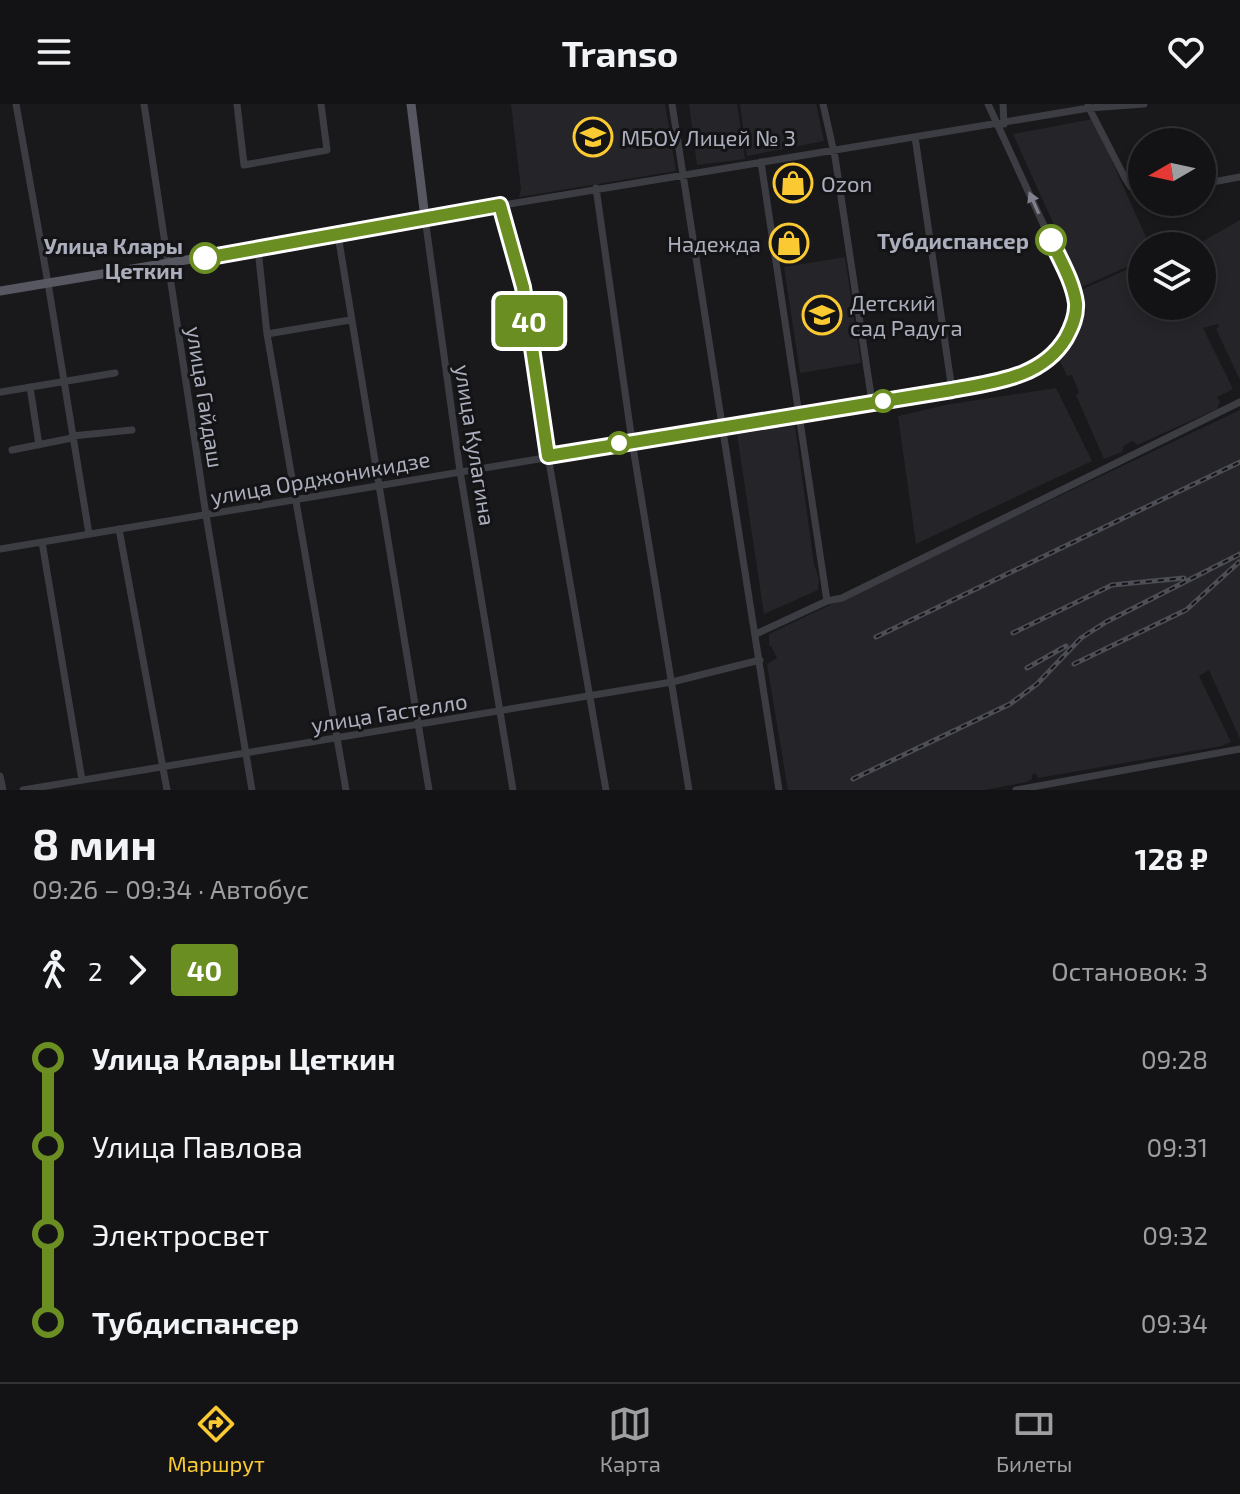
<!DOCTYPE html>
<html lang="ru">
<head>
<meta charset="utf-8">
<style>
  body { margin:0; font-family:"Exo 2",sans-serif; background:#1c1c1e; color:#f1f3f6; height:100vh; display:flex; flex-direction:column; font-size:30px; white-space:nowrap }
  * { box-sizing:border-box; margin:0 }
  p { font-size:26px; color:#9d9ea0 }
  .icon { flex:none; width:44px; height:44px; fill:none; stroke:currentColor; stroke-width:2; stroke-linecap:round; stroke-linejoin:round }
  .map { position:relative; height:686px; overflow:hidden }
  .sheet { display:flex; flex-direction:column; background:#131315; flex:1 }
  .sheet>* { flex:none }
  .badge { padding:0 16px; border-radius:6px; font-size:28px; line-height:52px }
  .needle { width:52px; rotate:261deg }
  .fabs { position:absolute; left:1128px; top:24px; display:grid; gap:16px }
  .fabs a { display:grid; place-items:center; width:88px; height:88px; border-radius:50%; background:#131315; box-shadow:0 4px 12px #0003,0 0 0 2px #323234; font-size:40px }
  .map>.badge { position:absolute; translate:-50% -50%; box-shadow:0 0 0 4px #fff }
  .legs { display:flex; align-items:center; gap:12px; height:88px; padding:0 32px; font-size:26px }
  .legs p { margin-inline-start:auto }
  .summary { display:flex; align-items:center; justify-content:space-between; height:136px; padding:0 32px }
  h1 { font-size:44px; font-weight:700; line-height:60px }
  ul { padding:0 32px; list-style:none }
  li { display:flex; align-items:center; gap:28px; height:88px; font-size:30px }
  li i { display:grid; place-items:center; width:12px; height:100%; margin:0 10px; background:currentColor }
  li i::after { content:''; width:20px; height:20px; margin:-10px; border:6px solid; border-radius:50%; background:#131315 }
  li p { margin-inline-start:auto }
  li:first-child i { background:linear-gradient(#0000 50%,currentColor 0) }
  li:last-child i { background:linear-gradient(currentColor 50%,#0000 0) }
  header { display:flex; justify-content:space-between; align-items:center; height:104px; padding:0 32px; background:#131315; font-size:36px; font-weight:700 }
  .menu { display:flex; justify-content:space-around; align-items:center; height:112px; border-top:2px solid #323234; background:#131315; font-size:22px; color:#9d9ea0 }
  .menu a { display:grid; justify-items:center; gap:4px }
  .menu .current { color:#fbca32 }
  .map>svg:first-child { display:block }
  .built { fill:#252529 }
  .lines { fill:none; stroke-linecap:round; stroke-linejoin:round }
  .minor { stroke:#3c3c43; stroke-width:7 }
  .major { stroke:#565760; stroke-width:9 }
  .rail-casing { stroke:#4d4e56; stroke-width:5 }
  .rail { stroke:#141417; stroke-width:2; stroke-dasharray:6; stroke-linecap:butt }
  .oneway { fill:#7f808c }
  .line-1-casing { stroke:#fff; stroke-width:18 }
  .line-1 { stroke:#6b8e23; stroke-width:12 }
  .stop-1-dot { fill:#fff; stroke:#6b8e23; stroke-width:4 }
  .labels { text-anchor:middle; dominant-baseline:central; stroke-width:6; stroke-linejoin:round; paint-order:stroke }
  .poi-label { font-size:22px; fill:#abaebc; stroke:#141417; text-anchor:start }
  .stop-label { font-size:22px; font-weight:bold; fill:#abaebc; stroke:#141417; text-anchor:end }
  .street-label { font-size:22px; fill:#abaebc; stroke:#141417 }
</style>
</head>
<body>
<header><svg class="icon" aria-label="menu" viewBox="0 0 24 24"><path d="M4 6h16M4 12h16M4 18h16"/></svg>Transo<svg class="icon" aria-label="heart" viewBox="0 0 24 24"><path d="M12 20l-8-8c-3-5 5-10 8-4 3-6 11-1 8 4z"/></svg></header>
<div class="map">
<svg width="1240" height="686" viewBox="0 0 1240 686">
  <rect width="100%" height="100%" fill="#19191c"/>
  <path class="built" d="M511 0H665L676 67 519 93 521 85Z
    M689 0H737L745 55 697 61Z
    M740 0H816L824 37 747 52Z
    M1093 15 1150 142H1142V156L1082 183 1013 30Z
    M1240 116V276L1216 225 1219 223 1218 220 1203 224 1233 285 1217 293 1220 298 1217 305 1137 341 1133 337 1124 342 1122 348 1104 355 1076 291 1079 289 1072 271 1067 272 1060 257 1062 246 1067 238H1072L1086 209 1083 185 1142 159V202H1202V142H1195Z
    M845 153 861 259 800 269 784 163Z
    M1056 284 1092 357 916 440 898 312 945 301Z
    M1240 306V635L1209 566 1199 572 1231 638 1221 642 1038 674 1036 669 1032 671V675L1027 678 984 686H788L767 560 777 554 771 542H769V530Z
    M795 322 814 460 819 475 818 486 764 510 737 330Z"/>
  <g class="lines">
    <path class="minor" d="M16 0 48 179 89 430
      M144 0 206 411 252 686
      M237 0 244 61 327 46 321 0
      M672 0 779 686
      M823 0 835 53 872 298
      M1003 0 1004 20
      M1088 2 1125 74 1131 83 1142 89
      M915 33 952 286
      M761 58 827 497
      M1202 80 1240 73
      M596 84 632 337 689 686
      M500 101 523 183 548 352 606 686
      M338 131 429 686
      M258 145 267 230 346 686
      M267 230 350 216
      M30 283 39 341
      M1 288 115 269
      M72 332 132 326
      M12 346 72 334
      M119 425 167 686
      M42 438 82 676
      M0 445 952 286C1012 274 1098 259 1069 176L988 0
      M756 530 827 497 842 494 1240 298
      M0 672 3 686
      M23 686 672 578 760 556
      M513 686 460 367 425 114 1089 4 1144 0
      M1016 686 1240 645"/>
    <path class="major" d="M0 187 396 121 425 114 411 0"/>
    <g class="rail-casing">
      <path id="rail" d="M1013 529 1112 481 1184 474
        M876 533 1240 358
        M1074 560 1186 506 1239 458
        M1027 564 1066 542
        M853 675 1010 600 1037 580 1081 534 1106 518 1240 450"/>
    </g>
    <use href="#rail" class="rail"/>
  </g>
  <defs><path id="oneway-solid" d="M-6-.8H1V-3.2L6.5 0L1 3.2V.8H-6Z" transform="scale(2)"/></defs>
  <use class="oneway" href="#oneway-solid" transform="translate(1034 99) rotate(-114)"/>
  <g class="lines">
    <g class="line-1-casing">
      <path id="line-1" d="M205 154 500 101 523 183 548 352 952 286C994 278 1042 274 1066 234 1072 223 1077 212 1076 199 1073 177 1060 156 1051 136"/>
    </g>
    <use href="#line-1" class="line-1"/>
  </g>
  <defs>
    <g id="school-ring" transform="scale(2)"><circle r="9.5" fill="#141417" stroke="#fbca32" stroke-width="1.5"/><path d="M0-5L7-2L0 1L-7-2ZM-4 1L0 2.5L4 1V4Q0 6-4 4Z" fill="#fbca32"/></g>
    <g id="shop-ring" transform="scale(2)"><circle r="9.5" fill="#141417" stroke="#fbca32" stroke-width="1.5"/><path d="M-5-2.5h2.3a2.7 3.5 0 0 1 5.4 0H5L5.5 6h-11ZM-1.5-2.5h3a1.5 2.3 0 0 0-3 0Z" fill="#fbca32"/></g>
  </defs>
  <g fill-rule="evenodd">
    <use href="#school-ring" x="593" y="33"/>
    <use href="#shop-ring" x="793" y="79"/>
    <use href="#shop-ring" x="789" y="139"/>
    <use href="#school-ring" x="822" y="211"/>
  </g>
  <g class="stop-1-dot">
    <circle cx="1051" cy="136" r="14"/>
    <circle cx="205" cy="154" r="14"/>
    <circle cx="883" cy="297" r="10"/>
    <circle cx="619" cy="339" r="10"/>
  </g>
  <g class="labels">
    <g class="poi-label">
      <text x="621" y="33">МБОУ Лицей № 3</text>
      <text x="821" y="79">Ozon</text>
      <text x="761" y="139" text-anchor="end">Надежда</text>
      <text x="850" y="198">Детский<tspan x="850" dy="25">сад Радуга</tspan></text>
    </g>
    <g class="stop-label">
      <text x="1029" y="136">Тубдиспансер</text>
      <text x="183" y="141">Улица Клары<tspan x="183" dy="25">Цеткин</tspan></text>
    </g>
    <g class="street-label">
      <text transform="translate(206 293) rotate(81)">улица Гайдаш</text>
      <text transform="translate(476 341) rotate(81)">улица Кулагина</text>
      <text transform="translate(320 373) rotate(-10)">улица Орджоникидзе</text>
      <text transform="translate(389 608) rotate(-9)">улица Гастелло</text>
    </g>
  </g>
</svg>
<div class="fabs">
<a><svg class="needle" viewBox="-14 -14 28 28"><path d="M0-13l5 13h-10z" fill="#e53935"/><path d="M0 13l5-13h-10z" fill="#9d9ea0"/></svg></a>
<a><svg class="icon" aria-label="layers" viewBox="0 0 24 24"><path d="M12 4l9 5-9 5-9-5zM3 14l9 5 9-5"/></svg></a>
</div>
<b class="badge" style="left:529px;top:217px;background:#6b8e23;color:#fff">40</b>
</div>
<section class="sheet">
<div class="summary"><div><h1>8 мин</h1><p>09:26 – 09:34 · Автобус</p></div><b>128 ₽</b></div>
<div class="legs"><svg class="icon" aria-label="walk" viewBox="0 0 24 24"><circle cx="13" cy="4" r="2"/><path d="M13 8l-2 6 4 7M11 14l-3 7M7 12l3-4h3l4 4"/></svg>2<svg class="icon" aria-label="forward" viewBox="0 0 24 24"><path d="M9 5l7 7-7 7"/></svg><b class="badge" style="background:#6b8e23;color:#fff">40</b><p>Остановок: 3</p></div>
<ul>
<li><i style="color:#6b8e23"></i><b>Улица Клары Цеткин</b><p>09:28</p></li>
<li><i style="color:#6b8e23"></i><span>Улица Павлова</span><p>09:31</p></li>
<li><i style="color:#6b8e23"></i><span>Электросвет</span><p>09:32</p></li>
<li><i style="color:#6b8e23"></i><b>Тубдиспансер</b><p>09:34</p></li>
</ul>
</section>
<nav class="menu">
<a class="current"><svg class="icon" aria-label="directions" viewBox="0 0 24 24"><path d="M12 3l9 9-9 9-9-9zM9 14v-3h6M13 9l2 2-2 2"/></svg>Маршрут</a>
<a><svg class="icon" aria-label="map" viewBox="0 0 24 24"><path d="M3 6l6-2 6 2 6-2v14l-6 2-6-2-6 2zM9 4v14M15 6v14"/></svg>Карта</a>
<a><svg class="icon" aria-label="tickets" viewBox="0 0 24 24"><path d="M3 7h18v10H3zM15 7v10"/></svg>Билеты</a>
</nav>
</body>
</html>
